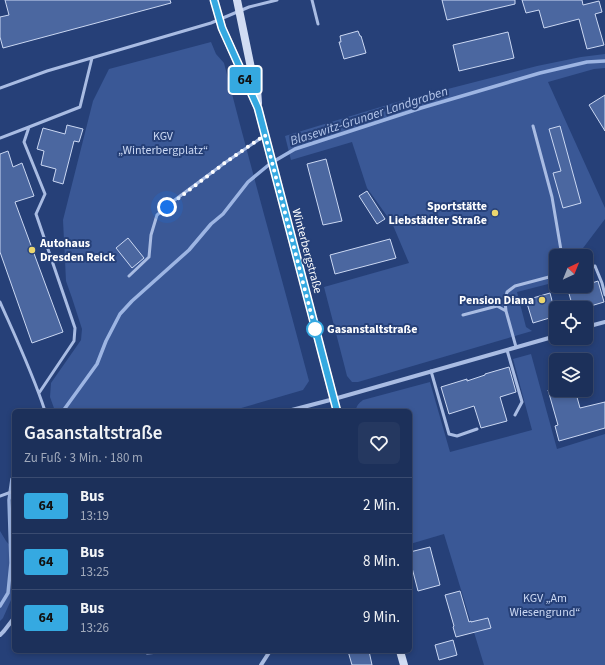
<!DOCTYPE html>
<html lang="de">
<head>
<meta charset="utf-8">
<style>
  body { margin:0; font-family:"Source Sans 3",sans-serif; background:#253860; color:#f1f3f6; height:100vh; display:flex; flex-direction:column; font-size:15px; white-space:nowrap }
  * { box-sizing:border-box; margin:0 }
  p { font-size:13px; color:#a0a9bb }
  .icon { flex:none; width:22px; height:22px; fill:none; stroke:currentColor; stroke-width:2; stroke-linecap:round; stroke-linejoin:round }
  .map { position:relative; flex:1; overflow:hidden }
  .side { position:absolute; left:12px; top:409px; width:400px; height:244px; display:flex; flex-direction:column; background:#1c305a; border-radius:6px; box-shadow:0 2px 6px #0003,0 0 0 1px #3a4b70 }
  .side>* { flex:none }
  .badge { padding:0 8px; border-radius:3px; font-size:14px; line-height:26px }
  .needle { width:26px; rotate:43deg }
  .buttons { position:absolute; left:549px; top:249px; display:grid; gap:8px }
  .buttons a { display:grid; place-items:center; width:44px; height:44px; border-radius:6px; background:#1c305a; box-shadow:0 2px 6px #0003,0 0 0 1px #3a4b70; font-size:20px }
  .you { position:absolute; width:20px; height:20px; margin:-10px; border:3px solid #fff; border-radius:50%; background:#1a73e8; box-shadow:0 0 0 6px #1a73e833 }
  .map>.badge { position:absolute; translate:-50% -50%; box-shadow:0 0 0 2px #fff }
  .round { display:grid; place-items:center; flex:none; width:42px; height:42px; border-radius:6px; background:#253860 }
  .headline { display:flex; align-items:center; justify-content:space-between; height:68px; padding:0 12px }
  h1 { font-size:19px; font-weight:600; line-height:30px }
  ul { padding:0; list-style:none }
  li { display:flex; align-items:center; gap:12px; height:56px; padding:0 12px; border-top:1px solid #3a4b70 }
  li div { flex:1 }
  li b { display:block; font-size:15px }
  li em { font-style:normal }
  li .badge { min-width:44px; font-weight:700; text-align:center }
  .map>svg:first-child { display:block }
  .green { fill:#3a5896 }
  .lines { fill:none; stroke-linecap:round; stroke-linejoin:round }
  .stream { stroke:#9db5e3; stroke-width:3.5 }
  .building { fill:#4b67a0; stroke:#cbd8f3 }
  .lane { stroke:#a9bce3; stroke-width:3 }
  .street { stroke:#a9bce3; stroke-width:4 }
  .secondary { stroke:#d1dcf3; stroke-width:8 }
  .line-casing { stroke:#fff; stroke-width:9 }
  .line { stroke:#35a9e1; stroke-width:6 }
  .walk { stroke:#fff; stroke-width:4; stroke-dasharray:0 7.2 }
  .poi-dot { fill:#ebd66e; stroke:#264078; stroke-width:1.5 }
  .stop-dot { fill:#fff; stroke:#35a9e1; stroke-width:2 }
  .labels { text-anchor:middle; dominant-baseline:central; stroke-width:4; stroke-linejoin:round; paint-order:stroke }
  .park-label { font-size:12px; fill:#cbd8f3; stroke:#264078 }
  .poi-label { font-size:12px; font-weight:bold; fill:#fff; stroke:#264078; text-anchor:end }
  .street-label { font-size:12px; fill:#fff; stroke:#264078 }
  .stop-label { font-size:12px; font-weight:bold; fill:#fff; stroke:#264078; text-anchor:start }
  .water-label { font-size:13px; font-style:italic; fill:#b4c6eb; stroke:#264078 }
</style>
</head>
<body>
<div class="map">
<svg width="605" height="665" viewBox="0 0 605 665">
  <rect width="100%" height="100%" fill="#264078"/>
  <path class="green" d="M211 42 216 54 224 63C251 169 281 275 309 381L303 390 231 411H55L50 397 51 383 81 340 82 329 72 298 66 281 63 220 93 101 109 69Z
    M605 54V68L594 69 548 82 605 208V219L577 256H556V282L517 292 526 327 532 331 358 382H352L347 376 345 368 324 287 409 263 392 223 367 188 352 142 291 160 285 136 397 102 537 66 581 57Z
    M531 354 557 449 605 434V665H484L444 534 410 544V411H356C356 406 359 403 363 400L430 382 450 452 532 430 513 359Z
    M0 531 6 541 14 550V589L11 600 3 618 0 621Z"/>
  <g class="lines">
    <path class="stream" d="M63 411 97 364 106 341 120 314 132 301 189 250 211 224 223 214 248 182 271 163 295 149 421 108 540 73 587 62 605 61
      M0 606 8 593 11 563 9 500 12 479 14 477"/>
  </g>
  <path class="building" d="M5 0H170L171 3 3 48 0 37V17L9 15Z
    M442 0H515V4L447 20Z
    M522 0H582L583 5 599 1 602 12 595 14 604 45 587 49 579 19 544 28 539 10 526 13Z
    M358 31 360 36H361L366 53 344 59 339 42H341L340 36Z
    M508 32 514 58 459 71 453 45Z
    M605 95V131L589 105Z
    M67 125 83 129 79 142 74 141 63 184 53 181 56 169 41 165 44 151 37 149 43 128 65 134Z
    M560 126 581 203 563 208 553 173 561 171 549 129Z
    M8 151 13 167 22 163 34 196 15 202 63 332 32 343 0 252V154Z
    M326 159 342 221 323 225 307 164Z
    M367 191 385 219 377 224 359 196Z
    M128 238 144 258 132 268 116 248Z
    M390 239 396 258 335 274 330 255Z
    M598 281 604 302 584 308H573L568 290 582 286H586V285Z
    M550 293 556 316 533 323 526 300Z
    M509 367 516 392 500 397 507 421 481 428 474 406 449 414 441 387 467 379V381L485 375V374Z
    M548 390H575L580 408 605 402V428L559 441 555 426 558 425Z
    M430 547 440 585 418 591 410 560V552Z
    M460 591 469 622 471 621V622L488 618 491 628 456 637 453 627 454 626 445 595Z
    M453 640 457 655 439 660 435 645Z
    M348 651H369L372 665H352Z"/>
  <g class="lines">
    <path class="lane" d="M312 0 318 24
      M0 88 47 71 211 23 249 7 277 0
      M533 126 552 197 562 256
      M0 138 29 127
      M586 269 595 266 602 283 605 295
      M129 276 149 257 151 235 157 215 176 199 226 162 264 136
      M0 302C16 338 33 374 45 411
      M506 311 505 301 507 292 515 286 549 277 556 273
      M463 315 497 306 506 311 516 347
      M507 350 522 402 515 415
      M431 371 449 434 457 436 477 429
      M39 393 74 341 75 328 36 214 45 194 24 142 29 127 80 107 92 58
      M0 496 14 491
      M146 651 147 653 173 651"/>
    <path class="street" d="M586 327 605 322
      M288 411 334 399 556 336
      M0 635 4 631 14 618
      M261 665 270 651"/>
    <path class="secondary" d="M214 0 222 28 258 108 337 411
      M237 0 251 68 257 89 258 103
      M400 651 404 665"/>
  </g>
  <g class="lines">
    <g class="line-casing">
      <path id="line" d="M214 0 222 28 258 108 337 411"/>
    </g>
    <use href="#line" class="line"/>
    <path class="walk" d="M167 207 226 162 265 135 315 329"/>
  </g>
  <g class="poi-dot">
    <circle cx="495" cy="213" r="4"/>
    <circle cx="32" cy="250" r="4"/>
    <circle cx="542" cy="300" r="4"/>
  </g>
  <circle class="stop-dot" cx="315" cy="329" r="8"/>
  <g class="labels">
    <g class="park-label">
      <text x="163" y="136">KGV<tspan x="163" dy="14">„Winterbergplatz“</tspan></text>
      <text x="545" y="598">KGV „Am<tspan x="545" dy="14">Wiesengrund“</tspan></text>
    </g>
    <g class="poi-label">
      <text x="487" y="206">Sportstätte<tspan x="487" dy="14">Liebstädter Straße</tspan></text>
      <text x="40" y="243" text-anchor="start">Autohaus<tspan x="40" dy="14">Dresden Reick</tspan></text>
      <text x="534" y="300">Pension Diana</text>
    </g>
    <g class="street-label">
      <text transform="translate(307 251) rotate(75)">Winterbergstraße</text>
    </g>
    <g class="stop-label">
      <text x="327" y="329">Gasanstaltstraße</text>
    </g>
    <g class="water-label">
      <text transform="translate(369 116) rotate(-18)">Blasewitz‐Grunaer Landgraben</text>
    </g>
  </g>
</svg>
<div class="buttons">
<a><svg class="needle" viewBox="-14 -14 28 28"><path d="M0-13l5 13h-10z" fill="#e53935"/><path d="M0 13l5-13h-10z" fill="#a0a9bb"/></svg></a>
<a><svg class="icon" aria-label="locate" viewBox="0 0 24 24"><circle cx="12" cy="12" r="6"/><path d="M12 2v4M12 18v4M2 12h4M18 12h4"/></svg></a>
<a><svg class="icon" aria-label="layers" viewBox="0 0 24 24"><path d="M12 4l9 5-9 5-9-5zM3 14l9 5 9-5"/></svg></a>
</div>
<div class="you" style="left:167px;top:207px"></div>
<b class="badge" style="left:245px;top:80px;background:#35a9e1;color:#111">64</b>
<section class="side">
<div class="headline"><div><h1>Gasanstaltstraße</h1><p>Zu Fuß · 3 Min. · 180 m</p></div><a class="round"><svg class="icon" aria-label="heart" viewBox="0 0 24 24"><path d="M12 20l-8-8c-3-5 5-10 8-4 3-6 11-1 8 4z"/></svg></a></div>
<ul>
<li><span class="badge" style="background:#35a9e1;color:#111">64</span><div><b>Bus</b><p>13:19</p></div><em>2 Min.</em></li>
<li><span class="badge" style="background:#35a9e1;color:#111">64</span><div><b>Bus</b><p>13:25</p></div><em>8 Min.</em></li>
<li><span class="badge" style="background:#35a9e1;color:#111">64</span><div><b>Bus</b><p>13:26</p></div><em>9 Min.</em></li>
</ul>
</section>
</div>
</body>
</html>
